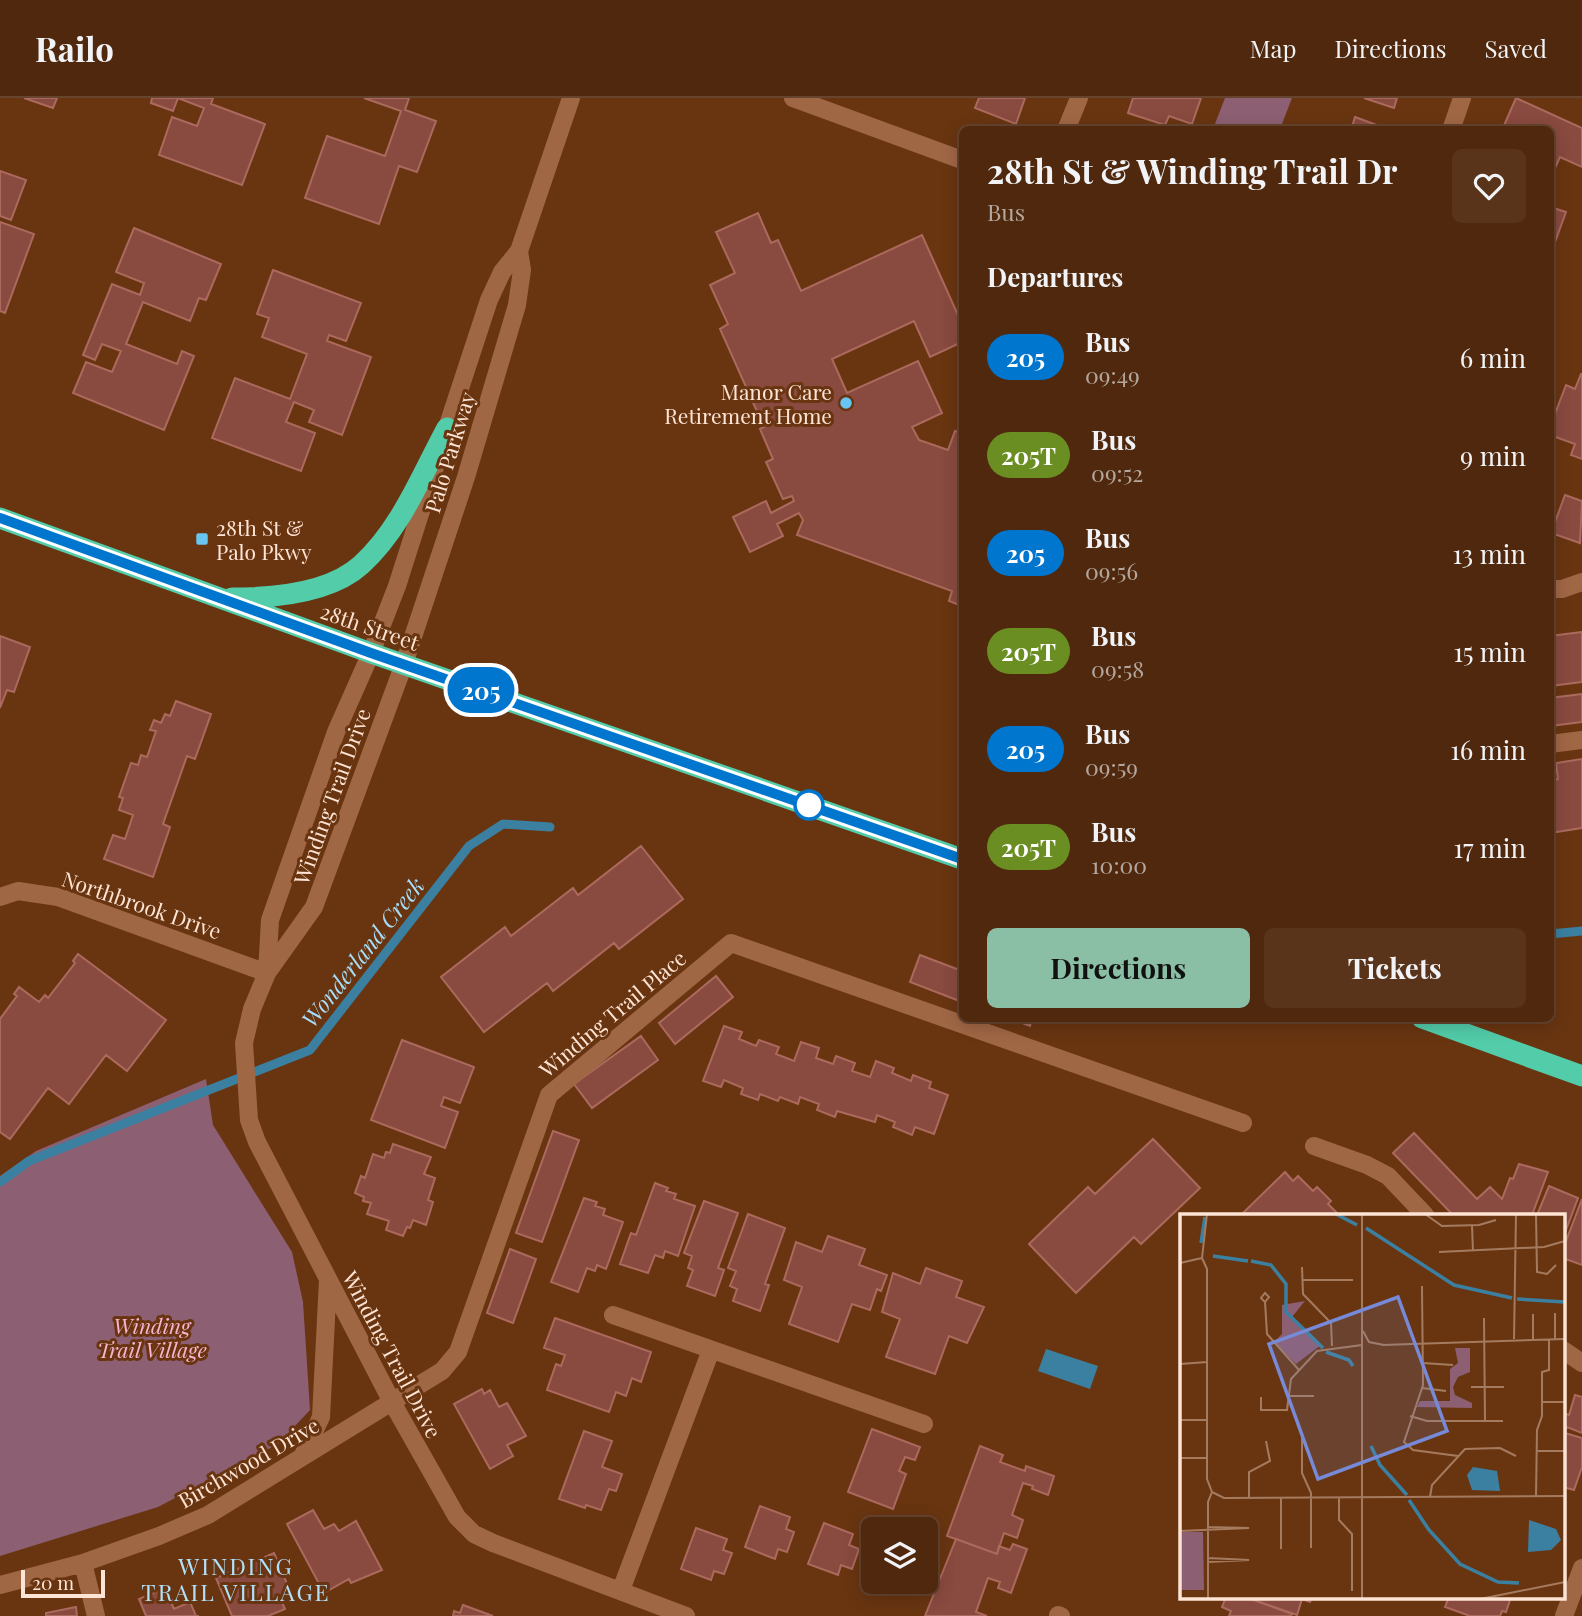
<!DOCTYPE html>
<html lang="en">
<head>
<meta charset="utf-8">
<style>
  body { margin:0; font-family:"Playfair Display",serif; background:#59341b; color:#f1f3f6; height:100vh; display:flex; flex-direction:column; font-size:26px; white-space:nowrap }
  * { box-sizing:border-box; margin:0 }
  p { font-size:23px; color:#b3a69d }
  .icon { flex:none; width:38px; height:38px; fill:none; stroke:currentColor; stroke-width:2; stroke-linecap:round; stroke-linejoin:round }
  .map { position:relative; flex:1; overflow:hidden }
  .sheet { position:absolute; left:959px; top:28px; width:595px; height:896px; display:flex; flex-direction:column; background:#4f280d; border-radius:10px; box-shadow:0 4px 18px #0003,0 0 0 2px #66442e }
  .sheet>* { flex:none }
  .badge { padding:0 14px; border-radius:23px; font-size:24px; line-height:46px }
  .controls { position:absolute; left:861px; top:1419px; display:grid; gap:14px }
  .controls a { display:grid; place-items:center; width:77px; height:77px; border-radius:10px; background:#4f280d; box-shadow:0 4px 18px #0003,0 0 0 2px #66442e; font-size:35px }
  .scale { position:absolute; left:21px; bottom:18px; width:84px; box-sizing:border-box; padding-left:7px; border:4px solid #fee4d5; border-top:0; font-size:19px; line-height:24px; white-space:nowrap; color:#fee4d5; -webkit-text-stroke:5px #693511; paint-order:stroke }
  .map>.badge { position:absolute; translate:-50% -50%; box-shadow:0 0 0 4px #fff }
  h2 { padding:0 28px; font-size:26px; line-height:63px }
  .round { display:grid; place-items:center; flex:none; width:74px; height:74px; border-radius:10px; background:#59341b }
  .headline { display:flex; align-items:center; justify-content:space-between; height:119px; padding:0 28px }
  h1 { font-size:33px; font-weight:700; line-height:52px }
  .button { display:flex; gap:14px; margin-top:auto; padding:14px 28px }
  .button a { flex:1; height:80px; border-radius:10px; background:#8abfa5; color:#111; font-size:28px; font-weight:700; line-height:80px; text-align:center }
  .button a+a { background:#59341b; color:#f1f3f6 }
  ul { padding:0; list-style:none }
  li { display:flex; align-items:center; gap:21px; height:98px; padding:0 28px }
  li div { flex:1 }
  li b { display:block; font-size:26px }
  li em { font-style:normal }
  li .badge { min-width:77px; font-weight:700; text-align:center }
  header { display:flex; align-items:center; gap:42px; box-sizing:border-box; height:98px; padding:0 35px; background:#4f280d; border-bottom:2px solid #66442e }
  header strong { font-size:33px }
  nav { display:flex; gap:38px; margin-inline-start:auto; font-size:24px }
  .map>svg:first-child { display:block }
  .green { fill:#8c5f73 }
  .water { fill:#3b80a0 }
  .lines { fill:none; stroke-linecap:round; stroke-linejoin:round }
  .stream { stroke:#3b80a0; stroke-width:9 }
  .building { fill:#894a3f; stroke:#ac6a5e; stroke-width:2 }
  .minor { stroke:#a06745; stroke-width:18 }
  .highway { stroke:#52cca9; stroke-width:21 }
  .line-casing { stroke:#fff; stroke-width:16 }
  .line { stroke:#0076ce; stroke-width:10 }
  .poi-dot { fill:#68c4f0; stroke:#693511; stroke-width:2.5 }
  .stop-dot { fill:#fff; stroke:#0076ce; stroke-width:3.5 }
  .labels { text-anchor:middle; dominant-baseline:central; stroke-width:6; stroke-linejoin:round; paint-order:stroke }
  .poi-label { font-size:21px; fill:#fee4d5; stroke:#693511; text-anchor:end }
  .street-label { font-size:21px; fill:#fee4d5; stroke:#693511 }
  .park-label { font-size:21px; font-style:italic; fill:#fab3d2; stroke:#693511 }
  .water-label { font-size:23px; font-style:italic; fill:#a6ddf9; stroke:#693511 }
  .neighbourhood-label { font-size:23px; letter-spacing:2px; fill:#b1e0f9; stroke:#693511 }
  .inset-river { fill:none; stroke:#3b80a0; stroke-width:3.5 }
  .inset-road { fill:none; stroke:#a57b5f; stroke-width:2 }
  .view { fill:#778ad7; fill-opacity:0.15; stroke:#778ad7; stroke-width:3.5 }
  .inset-edge { fill:none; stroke:#fee4d5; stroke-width:3.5 }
</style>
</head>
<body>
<header>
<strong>Railo</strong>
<nav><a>Map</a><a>Directions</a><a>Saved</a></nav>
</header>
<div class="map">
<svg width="1582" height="1518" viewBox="0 0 1582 1518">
  <rect width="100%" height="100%" fill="#693511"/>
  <path class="green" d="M1225 0H1292L1280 31H1213Z
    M206 981 213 1027 292 1154 303 1204 310 1312 278 1346 158 1409 0 1458V1078L36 1053Z"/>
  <path class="water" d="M1046 1251 1098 1268 1090 1291 1038 1273Z"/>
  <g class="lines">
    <path class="stream" d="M1550 836 1582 833
      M0 1084 29 1063 310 952 469 748 503 726 550 729"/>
  </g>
  <path class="building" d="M24 0H57L53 10Z
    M152 0H213L211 6 265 26 242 87 159 57 172 19 197 28 204 10 178 0 173 13 151 5Z
    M364 0H409L405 12 436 23 417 74 399 68 379 126 305 100 327 38 385 58 401 13Z
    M979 0H1025L1016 26 975 10Z
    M1133 0H1201L1192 26 1169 18 1165 27 1128 15Z
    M1364 0H1397L1394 10Z
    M1516 0 1582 30V69L1560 59 1550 81V32H1502Z
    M1355 19 1390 32H1351Z
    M0 73 26 82 11 122 0 118Z
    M1550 109 1566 114 1550 158Z
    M758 115 771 145 778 142 801 193 922 137 962 226V244L930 259 914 223 832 261 847 295 918 263 942 315 912 329 919 342 948 352 955 333 962 335V508L949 503 952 493 797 437 803 422 799 415 777 426 783 438 750 454 733 419 766 403 771 415 794 403 792 398 783 401 766 364 773 361 760 331 764 329 720 231 728 226 710 187 735 175 716 134Z
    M0 124 34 136 5 215 0 213Z
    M134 130 221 166 206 202 199 200 190 223 143 204 126 246 177 266 182 253 194 258 164 332 73 295 86 264 112 274 121 253 102 246 95 262 83 257 112 186 140 197 144 185 116 174Z
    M273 172 361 205 346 243 329 237 327 243 371 259 342 337 309 324 314 312 294 304 286 324 315 335 301 373 212 340 235 280 290 301 307 256 262 239 269 220 257 216Z
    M1581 276H1582V361L1571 357 1575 346 1550 337V329L1566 287 1575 291Z
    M1565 397 1582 403 1580 445 1551 435Z
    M1582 534V584L1550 588V538Z
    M0 538 30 549 14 594 7 592 0 610Z
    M1582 596V624L1550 628V600Z
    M176 603 211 616 195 661 187 658 163 726 170 729 153 779 104 761 113 737 125 741 133 717 119 712 123 700 119 699 131 665 138 667 141 657 147 659 156 633 150 632 154 622 161 625 165 616 170 618Z
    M1582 661V730L1550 735V683L1558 681 1556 665Z
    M641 748 683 801 619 851 614 845 553 893 547 885 484 934 441 879 505 829 511 838 573 790 578 797Z
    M78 856 166 922 127 973 106 957 69 1006 48 990 10 1041 0 1034V921L17 898 14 896 19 889 39 904 45 897 48 900 75 865 73 863Z
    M920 857 962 873V904L910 884Z
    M716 878 733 899 675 946 659 925Z
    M1009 920H1032L1030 928Z
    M724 928 742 934 739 941 756 948 759 942 779 949 776 956 794 963 801 944 819 950 816 960 833 966 836 958 855 965 852 973 870 979 876 963 894 970 892 975 911 983 913 977 931 984 929 990 948 997 934 1036 915 1029 912 1037 893 1029 895 1024 877 1017 875 1024 837 1013 835 1019 817 1012 819 1006 800 999 798 1006 780 999 778 1003 760 996 758 1002 741 996 743 990 724 982 721 989 703 983Z
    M641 938 658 962 592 1010 574 986Z
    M402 942 474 969 460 1005 444 999 441 1008 458 1014 445 1050 371 1022Z
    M553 1033 579 1042 542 1144 516 1135Z
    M1414 1035 1477 1101 1490 1089 1502 1101 1510 1080 1513 1081 1519 1066 1548 1074 1532 1117H1453L1393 1055Z
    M1153 1041 1200 1090 1141 1146 1134 1139 1076 1195 1029 1146 1088 1089 1095 1096Z
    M393 1046 431 1059 424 1076 435 1080 428 1102 433 1104 426 1127 413 1122 410 1130 407 1129 403 1138 386 1132 389 1123 367 1116 371 1105 363 1103 364 1099 355 1095 361 1078 365 1080 373 1056 384 1060 386 1054 390 1055Z
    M1285 1074 1293 1083 1298 1078 1313 1093 1317 1089 1331 1103 1328 1106 1339 1117H1243L1242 1116Z
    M655 1085 668 1090 666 1093 676 1096 674 1101 695 1108 678 1158 665 1153 663 1160 655 1157 648 1175 620 1166 631 1135 636 1137Z
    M1549 1088 1578 1100 1563 1140V1117H1537Z
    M584 1100 597 1104 595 1108 605 1111 603 1117 623 1124 606 1171 597 1167 595 1173 587 1170 578 1194 551 1184Z
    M1582 1101V1167L1563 1160V1151Z
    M704 1103 738 1115 718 1170 724 1172 715 1198 687 1188 693 1172 688 1170 692 1158 684 1155Z
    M748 1116 785 1130 765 1186 769 1187 760 1213 733 1203 737 1191 730 1188 736 1173 728 1170Z
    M828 1138 865 1151 859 1167 887 1177 881 1193 877 1191 870 1212 852 1206 838 1244 789 1226 802 1189 784 1182 796 1144 822 1154Z
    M510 1151 536 1161 513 1225 487 1215Z
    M926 1170 962 1183 956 1199 984 1209 967 1245 949 1238 935 1276 886 1259 900 1221 882 1214 893 1175 920 1186Z
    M555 1220 651 1254 641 1284 632 1280 626 1298 616 1294 609 1314 547 1292 556 1266 561 1268 565 1257 544 1250Z
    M482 1291 484 1296 490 1292 499 1309 507 1305 526 1338 507 1347 513 1358 490 1371 454 1306Z
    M1575 1297 1582 1299V1335L1567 1329 1565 1335 1582 1340V1369L1574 1392 1563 1389V1315L1569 1317Z
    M872 1331 920 1349 915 1362 905 1359 899 1373 906 1376 893 1411 848 1394Z
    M584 1333 612 1343 602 1369 622 1376 616 1393 609 1391 601 1412 586 1407 585 1410 559 1401Z
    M980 1348 1003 1357 1000 1364 1025 1373 1026 1368 1054 1378 1048 1397 1032 1391 1033 1388 1023 1385 1012 1417 1023 1422 1017 1440 1004 1435 997 1456 947 1438Z
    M760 1408 790 1419 786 1431 794 1434 787 1454 778 1451 775 1461 745 1449Z
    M313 1412 324 1431 334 1426 339 1433 356 1423 382 1472 351 1485 349 1481 324 1495 287 1426Z
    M824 1425 853 1436 849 1447 859 1451 852 1471 841 1467 838 1477 808 1466Z
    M696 1430 727 1441 723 1452 732 1455 724 1476 714 1473 711 1482 681 1471Z
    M956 1441 997 1456 999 1448 1010 1452 1013 1446 1027 1451 1011 1495 998 1490 1000 1484 988 1480 976 1514 987 1518H925Z
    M274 1455 291 1495 280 1500 285 1511 268 1518H232L216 1480Z
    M165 1490 174 1511 190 1504 196 1518H199H146L139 1501Z
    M1226 1499H1245L1292 1516 1291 1518H1229L1231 1513 1222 1509Z
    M1245 1499H1312L1310 1504 1302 1501 1297 1517Z
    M1449 1499H1511L1506 1514 1502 1513 1500 1518H1470L1445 1509Z
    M463 1507 493 1518H453L454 1513 460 1515Z
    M76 1509 77 1518H46V1515Z"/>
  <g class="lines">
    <path class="minor" d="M793 0 962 62
      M1066 32 1079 0
      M1451 32 1462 0
      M519 153 522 172 517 207 466 379 404 566 314 809 267 875 252 911 244 945 249 1022 257 1044 392 1304 457 1419 474 1436 493 1445 686 1518
      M443 342 489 202 502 174 519 153 571 0
      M1550 491H1562L1582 484
      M1550 646 1582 642
      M0 799 18 793 58 799 267 875
      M267 875 270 822 336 634 371 555 397 488 435 369
      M1314 1048 1367 1067 1388 1078 1425 1117
      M613 1217 924 1326
      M1563 1252 1582 1265
      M302 1359 321 1319 328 1182
      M83 1465 96 1518
      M0 1487 83 1465 159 1438 208 1417 442 1273 458 1254 549 997 731 845 1243 1025
      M621 1492 711 1252
      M1058 1517 1061 1518
      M1564 1518 1582 1470"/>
    <path class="highway" d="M0 420 371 555 962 761
      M232 500C272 500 330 495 361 467 401 431 422 376 447 330
      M1422 920 1582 978"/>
  </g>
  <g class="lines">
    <g class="line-casing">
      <path id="line" d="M0 420 371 555 962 761"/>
    </g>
    <use href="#line" class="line"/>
  </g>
  <g class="poi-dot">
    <circle cx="846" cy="305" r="7"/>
    <rect x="195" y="434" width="14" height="14" rx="3.5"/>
  </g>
  <circle class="stop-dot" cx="809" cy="707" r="14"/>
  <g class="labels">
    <g class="poi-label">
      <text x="832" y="293">Manor Care<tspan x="832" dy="24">Retirement Home</tspan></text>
      <text x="216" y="429" text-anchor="start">28th St &amp;<tspan x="216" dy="24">Palo Pkwy</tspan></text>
    </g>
    <g class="street-label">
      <text transform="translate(449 354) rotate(-73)">Palo Parkway</text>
      <text transform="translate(370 528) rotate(19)">28th Street</text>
      <text transform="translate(331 698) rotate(-70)">Winding Trail Drive</text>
      <text transform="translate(142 806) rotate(19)">Northbrook Drive</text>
      <text transform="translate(612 915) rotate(-40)">Winding Trail Place</text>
      <text transform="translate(393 1256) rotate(62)">Winding Trail Drive</text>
      <text transform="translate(248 1364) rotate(-30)">Birchwood Drive</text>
    </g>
    <g class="park-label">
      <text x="152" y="1227">Winding<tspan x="152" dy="24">Trail Village</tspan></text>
    </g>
    <g class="water-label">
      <text transform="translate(362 854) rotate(-52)">Wonderland Creek</text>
    </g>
    <g class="neighbourhood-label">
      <text x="236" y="1467">WINDING<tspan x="236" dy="26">TRAIL VILLAGE</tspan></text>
    </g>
  </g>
  <g transform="translate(1180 1116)">
    <rect width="385" height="385" fill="#693511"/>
    <path d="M125 87 112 103 141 131 116 150 94 128 102 120V91ZM275 134H290V158L278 163 273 173 275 181 292 189V194L237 193 240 187H270V155L278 149ZM0 318H23L24 376H0Z" fill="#8c5f73"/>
    <path d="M293 253 317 257 320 277 292 276 287 261ZM349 306 376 315 381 326 371 336 348 338Z" fill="#3b80a0"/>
    <path class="inset-river" d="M156 0 177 11M186 14 274 71 332 84M21 29 25 3M33 42 68 47M71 47 91 51 106 70V98L143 134M337 85 385 88M146 138 169 146 173 152M191 232 200 251 227 281M229 286 249 316 280 350 318 368 339 369"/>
    <path class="inset-road" d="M245 0 262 12 299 11 316 6M356 0 357 58 367 60 376 51M292 11 293 38M259 38 364 33 385 27M22 44 27 55V265L32 278M22 44 27 0M0 49 22 44M122 53 123 80 151 109 152 132M122 66H173M242 72 243 171 224 228 233 236 278 242M85 88 89 83 85 79 81 84 85 88 87 120 119 156M375 99V125M353 100V125M304 104 305 207M183 117 189 128 204 131M334 125 336 0M202 131 385 125M243 149 273 151M0 150 27 148M291 173H324M242 174 266 177M110 182H134M81 183V196H107L111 165 137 137 182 131M362 188H385M230 202 247 207H323M0 206H27M122 220V259L131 279V334M356 237H385M0 244H28M32 278 44 284 385 282M356 282 357 216 362 202V158L369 156V125M69 283V258L90 247 86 227M159 283V306L172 320V377M250 283 252 271 285 235 320 234 336 242M27 313 69 314M0 317 69 314M101 335V283M28 344 69 346M28 348 69 346M28 385V288L32 278M182 385V0M300 385 385 368"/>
    <path class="view" d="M218 83 267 217 138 265 89 130Z"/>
    <rect width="385" height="385" class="inset-edge"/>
  </g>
</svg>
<div class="controls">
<a><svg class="icon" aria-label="layers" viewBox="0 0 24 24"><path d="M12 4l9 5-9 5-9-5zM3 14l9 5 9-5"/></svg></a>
</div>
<div class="scale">20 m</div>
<b class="badge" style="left:481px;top:592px;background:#0076ce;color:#fff">205</b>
<section class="sheet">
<div class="headline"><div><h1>28th St &amp; Winding Trail Dr</h1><p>Bus</p></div><a class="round"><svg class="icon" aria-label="heart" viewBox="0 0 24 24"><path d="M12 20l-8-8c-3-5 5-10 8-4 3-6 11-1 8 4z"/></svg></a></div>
<h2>Departures</h2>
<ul>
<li><span class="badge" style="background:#0076ce;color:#fff">205</span><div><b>Bus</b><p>09:49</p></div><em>6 min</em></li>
<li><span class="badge" style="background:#6b8e23;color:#fff">205T</span><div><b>Bus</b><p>09:52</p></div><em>9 min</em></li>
<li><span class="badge" style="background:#0076ce;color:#fff">205</span><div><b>Bus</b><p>09:56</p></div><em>13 min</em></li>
<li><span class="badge" style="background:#6b8e23;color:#fff">205T</span><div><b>Bus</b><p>09:58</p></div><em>15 min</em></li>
<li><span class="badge" style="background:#0076ce;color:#fff">205</span><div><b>Bus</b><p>09:59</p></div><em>16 min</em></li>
<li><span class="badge" style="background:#6b8e23;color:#fff">205T</span><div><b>Bus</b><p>10:00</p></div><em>17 min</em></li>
</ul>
<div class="button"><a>Directions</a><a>Tickets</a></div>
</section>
</div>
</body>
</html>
